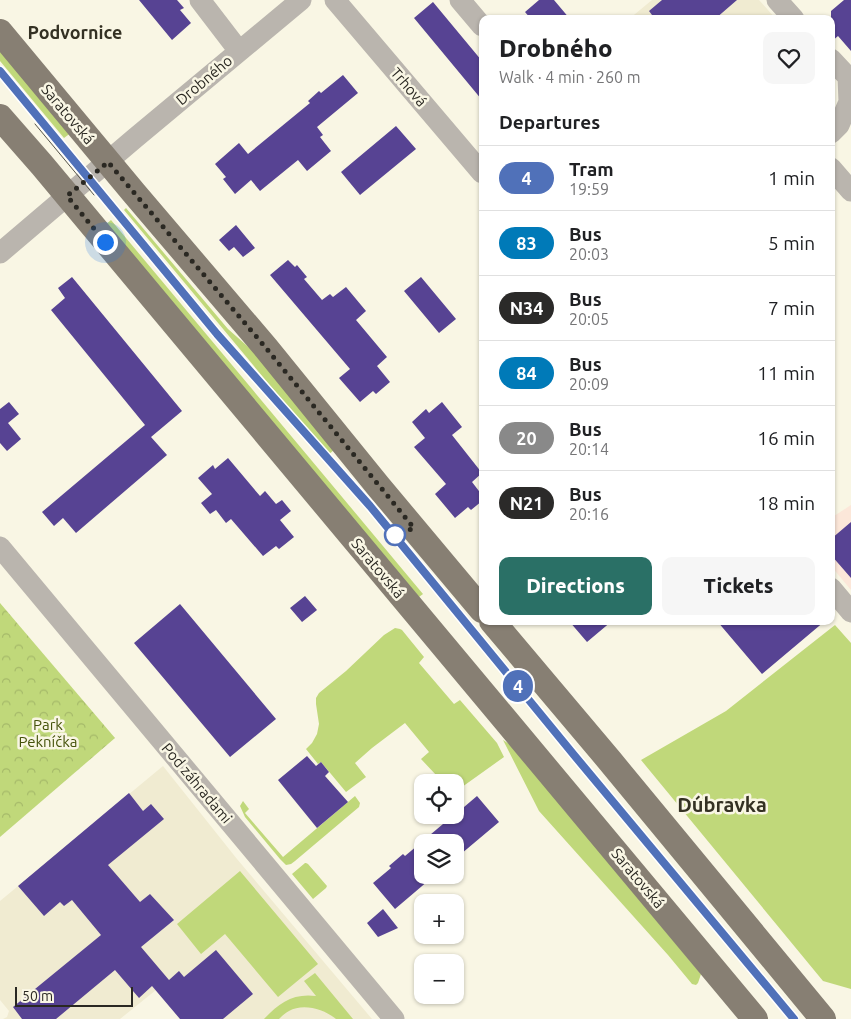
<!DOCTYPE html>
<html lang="en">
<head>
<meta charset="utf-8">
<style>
  body { margin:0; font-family:Ubuntu,sans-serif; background:#f6f6f6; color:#202124; height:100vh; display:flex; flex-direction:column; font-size:19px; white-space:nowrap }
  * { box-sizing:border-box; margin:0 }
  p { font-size:16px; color:#757577 }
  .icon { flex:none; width:28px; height:28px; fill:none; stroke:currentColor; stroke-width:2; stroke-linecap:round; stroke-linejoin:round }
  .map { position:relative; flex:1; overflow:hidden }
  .side { position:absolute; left:479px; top:15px; width:356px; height:610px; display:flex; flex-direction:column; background:#fff; border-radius:10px; box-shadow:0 1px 4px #0004 }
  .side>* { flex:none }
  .badge { padding:0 10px; border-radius:16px; font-size:18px; line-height:32px }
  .controls { position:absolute; left:414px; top:774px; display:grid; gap:10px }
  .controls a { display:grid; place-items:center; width:50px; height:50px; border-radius:10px; background:#fff; box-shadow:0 1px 4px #0004; font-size:25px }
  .scale { position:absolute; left:15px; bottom:12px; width:118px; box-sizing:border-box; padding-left:5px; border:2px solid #2a2822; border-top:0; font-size:14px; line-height:18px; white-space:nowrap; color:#2a2822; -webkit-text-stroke:4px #f9f6e4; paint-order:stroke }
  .you { position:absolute; width:25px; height:25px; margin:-12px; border:4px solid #fff; border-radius:50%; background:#1a73e8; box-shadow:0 0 0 8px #1a73e833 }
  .map>.badge { position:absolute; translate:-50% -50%; box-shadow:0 0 0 2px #fff }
  h2 { padding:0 20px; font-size:19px; line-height:45px }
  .round { display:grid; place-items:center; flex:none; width:52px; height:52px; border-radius:10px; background:#f6f6f6 }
  .summary { display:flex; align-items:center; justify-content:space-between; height:85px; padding:0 20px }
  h1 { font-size:24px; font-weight:800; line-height:38px }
  .action { display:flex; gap:10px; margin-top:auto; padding:10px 20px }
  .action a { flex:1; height:58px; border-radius:10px; background:#2a7066; color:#fff; font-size:20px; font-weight:800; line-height:58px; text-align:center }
  .action a+a { background:#f6f6f6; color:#202124 }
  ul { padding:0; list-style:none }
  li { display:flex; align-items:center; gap:15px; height:65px; padding:0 20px; border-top:1px solid #e0e0e0 }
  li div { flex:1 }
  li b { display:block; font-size:19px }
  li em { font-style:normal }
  li .badge { min-width:55px; font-weight:700; text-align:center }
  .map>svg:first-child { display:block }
  .commercial { fill:#fce7d9 }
  .built { fill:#f0ebd1 }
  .grass { fill:#c0d87a }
  .park { fill:url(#park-crowns) }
  .building { fill:#574393 }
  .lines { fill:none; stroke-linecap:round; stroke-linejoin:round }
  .minor { stroke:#bab5ae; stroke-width:21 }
  .major { stroke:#877f73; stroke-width:26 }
  .tram { stroke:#58564d; stroke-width:1 }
  .line-casing { stroke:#fff; stroke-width:11 }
  .line { stroke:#5071b9; stroke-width:8 }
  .walk { stroke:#2a2822; stroke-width:5; stroke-dasharray:0 9 }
  .stop-dot { fill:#fff; stroke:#5071b9; stroke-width:2.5 }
  .labels { text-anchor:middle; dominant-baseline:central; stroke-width:5; stroke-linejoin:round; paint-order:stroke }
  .street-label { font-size:15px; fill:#2a2822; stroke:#f9f6e4 }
  .park-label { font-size:15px; fill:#44520a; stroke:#f9f6e4 }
  .quarter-label { font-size:18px; font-weight:bold; fill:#343123; stroke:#f9f6e4 }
  .district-label { font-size:20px; font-weight:bold; fill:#343123; stroke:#f9f6e4 }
</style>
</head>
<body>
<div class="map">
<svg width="851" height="1019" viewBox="0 0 851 1019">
  <defs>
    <pattern id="park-crowns" width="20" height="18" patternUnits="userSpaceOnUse" patternTransform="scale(1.25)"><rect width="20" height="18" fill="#c0d87a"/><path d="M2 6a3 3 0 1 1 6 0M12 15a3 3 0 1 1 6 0" fill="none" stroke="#a5b969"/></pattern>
  </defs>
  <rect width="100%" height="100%" fill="#f9f6e4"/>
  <path class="commercial" d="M851 505V590L831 566V518Z"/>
  <path class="built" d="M652 0H759L776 19H629Z
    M163 766 237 859 372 1019H180L156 990 120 1019H3L7 1017 9 1011 0 1000V901Z"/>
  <path class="grass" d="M0 47 72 132 64 138 0 61Z
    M126 208 228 329 262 359 334 450 328 455 124 210Z
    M111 220 423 594 419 597 104 226Z
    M835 625 851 643V989L823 981 641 760 726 711Z
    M395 628 400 629 402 630 424 657 419 663 454 704 460 700 497 743 504 757 455 792V782H440L437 776 421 759 429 752 405 723 372 748 355 763 366 777 346 792 321 762 318 764 306 749 312 743 317 734 319 724 316 704V698L319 693 346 671 384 635Z
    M503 740 511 745 701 974 698 983 696 985 692 984 668 955 539 811Z
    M355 796 360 803 359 807 295 861 291 864 286 865 280 859 245 817 240 806 243 801 249 809 245 813 283 857Z
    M305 863H306L308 864 327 886 326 888 313 899 292 874Z
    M240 871 318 964 278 997 225 934 201 954 177 924Z
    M315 973 353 1019H336C324 1009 303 1003 289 1011 285 1013 282 1016 279 1019H264C279 1003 293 993 316 996L304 981Z"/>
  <path class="park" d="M0 603 115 738 0 837Z"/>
  <path class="building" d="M139 0H177L184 8 180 10 191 23 172 40Z
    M539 0H554L570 19H531L525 12Z
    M662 0H737L715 19H655L649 11Z
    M844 0H851V51L838 36 831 42V11Z
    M433 2 482 61V100L414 18Z
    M343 75 358 93 317 127 323 135 320 137 331 151 307 171 298 160 260 191 251 180 235 194 223 179 226 177 215 164 239 143 248 154 310 103 308 101 319 91 321 93Z
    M396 126 416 149 360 195 341 172Z
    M236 225 255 248 243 257 234 247 229 251 219 240Z
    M288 260 295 267 297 265 307 277 304 279 322 300 330 294 333 297 346 287 366 311 356 320 387 357 377 366 390 382 376 394 373 391 360 402 339 378 350 369 270 275Z
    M72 277 182 411 151 437 167 455 76 533 63 518 54 526 42 512 145 425 51 310 65 298 58 288Z
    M421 277 456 319 439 333 404 291Z
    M9 402 19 414 8 423 21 439 7 451 0 443V409Z
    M442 402 462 427 452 435 482 473 472 482 482 495V501L471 510 468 507 455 518 435 494 446 484 414 447 425 438 412 422 426 409 429 413Z
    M228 458 260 496 265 491 276 504 282 500 291 511 280 520 294 537 279 549 276 546 263 556 231 519 226 523 216 510 210 514 201 503 212 494 198 478 213 465 215 469Z
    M851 522V578L831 555V539Z
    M305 596 317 610 302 622 290 608Z
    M180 604 276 719 230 757 134 643Z
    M569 621H612L587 642Z
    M717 621H825L762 674Z
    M307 756 316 766 321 762 329 772 325 776 348 802 317 828 278 780Z
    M129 793 143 811 151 804 164 819 108 865 140 902 150 894 174 920 141 947 169 980 179 971 184 977 216 950 253 994 223 1019H180L152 986 139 998 115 970 56 1019H22L13 1007 101 935 72 900 64 906 60 902 44 916 18 886Z
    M477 796 499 822 455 859V842H422V875H435L395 909 373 883 391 868 389 866 403 854 405 856 443 824 441 822 450 815H455V811L457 813Z
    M383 909 398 928 378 937 367 923Z"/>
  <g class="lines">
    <path class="minor" d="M200 0 239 51
      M335 0 482 173
      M460 0 482 26
      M777 0 794 19
      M831 59 848 77 849 102 839 125 831 133
      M831 168 851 191
      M0 253 134 139 301 0
      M0 547 394 1019
      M831 588 851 612"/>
    <path class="major" d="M0 32 134 193 266 348 378 486 482 610
      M0 117 42 165 755 1019
      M492 621 610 761 823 1019"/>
    <path class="tram" d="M0 71 217 334 367 501 564 743 794 1019
      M35 124 94 195"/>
  </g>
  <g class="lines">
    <g class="line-casing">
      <path id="line" d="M0 71 217 334 370 506 574 755 794 1019"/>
    </g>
    <use href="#line" class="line"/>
    <path class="walk" d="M105 242 67 196 108 162 266 348 414 528 395 535"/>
  </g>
  <circle class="stop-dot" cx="395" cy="535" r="10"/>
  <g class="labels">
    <g class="street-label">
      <text transform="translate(204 80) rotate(-40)">Drobného</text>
      <text transform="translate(409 87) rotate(49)">Trhová</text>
      <text transform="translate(68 114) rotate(50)">Saratovská</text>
      <text transform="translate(378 568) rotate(50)">Saratovská</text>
      <text transform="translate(197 783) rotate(50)">Pod záhradami</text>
      <text transform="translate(638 878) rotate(50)">Saratovská</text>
    </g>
    <g class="park-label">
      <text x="48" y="724">Park<tspan x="48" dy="17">Pekníčka</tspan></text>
    </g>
    <g class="quarter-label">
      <text x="75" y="32">Podvornice</text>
    </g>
    <g class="district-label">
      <text x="722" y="804">Dúbravka</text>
    </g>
  </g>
</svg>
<div class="controls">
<a><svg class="icon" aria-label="locate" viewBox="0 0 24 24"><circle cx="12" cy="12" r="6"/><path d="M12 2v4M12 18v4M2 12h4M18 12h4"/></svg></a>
<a><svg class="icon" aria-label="layers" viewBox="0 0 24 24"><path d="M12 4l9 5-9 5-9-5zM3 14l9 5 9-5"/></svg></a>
<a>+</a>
<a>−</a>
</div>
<div class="scale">50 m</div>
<div class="you" style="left:105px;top:242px"></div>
<b class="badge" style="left:518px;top:686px;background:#5071b9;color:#fff">4</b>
<section class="side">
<div class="summary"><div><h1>Drobného</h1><p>Walk · 4 min · 260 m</p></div><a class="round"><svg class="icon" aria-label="heart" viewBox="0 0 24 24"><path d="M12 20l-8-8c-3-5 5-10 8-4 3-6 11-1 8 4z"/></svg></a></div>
<h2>Departures</h2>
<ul>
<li><span class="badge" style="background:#5071b9;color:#fff">4</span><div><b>Tram</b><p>19:59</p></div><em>1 min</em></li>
<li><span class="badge" style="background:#007ab8;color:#fff">83</span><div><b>Bus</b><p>20:03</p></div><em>5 min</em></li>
<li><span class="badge" style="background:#2b2a29;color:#fff">N34</span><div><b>Bus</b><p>20:05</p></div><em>7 min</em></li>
<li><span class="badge" style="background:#007ab8;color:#fff">84</span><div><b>Bus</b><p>20:09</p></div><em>11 min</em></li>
<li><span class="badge" style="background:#898989;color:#fff">20</span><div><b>Bus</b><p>20:14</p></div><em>16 min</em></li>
<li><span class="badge" style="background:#2b2a29;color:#fff">N21</span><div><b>Bus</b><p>20:16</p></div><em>18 min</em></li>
</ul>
<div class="action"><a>Directions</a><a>Tickets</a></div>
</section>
</div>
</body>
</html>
